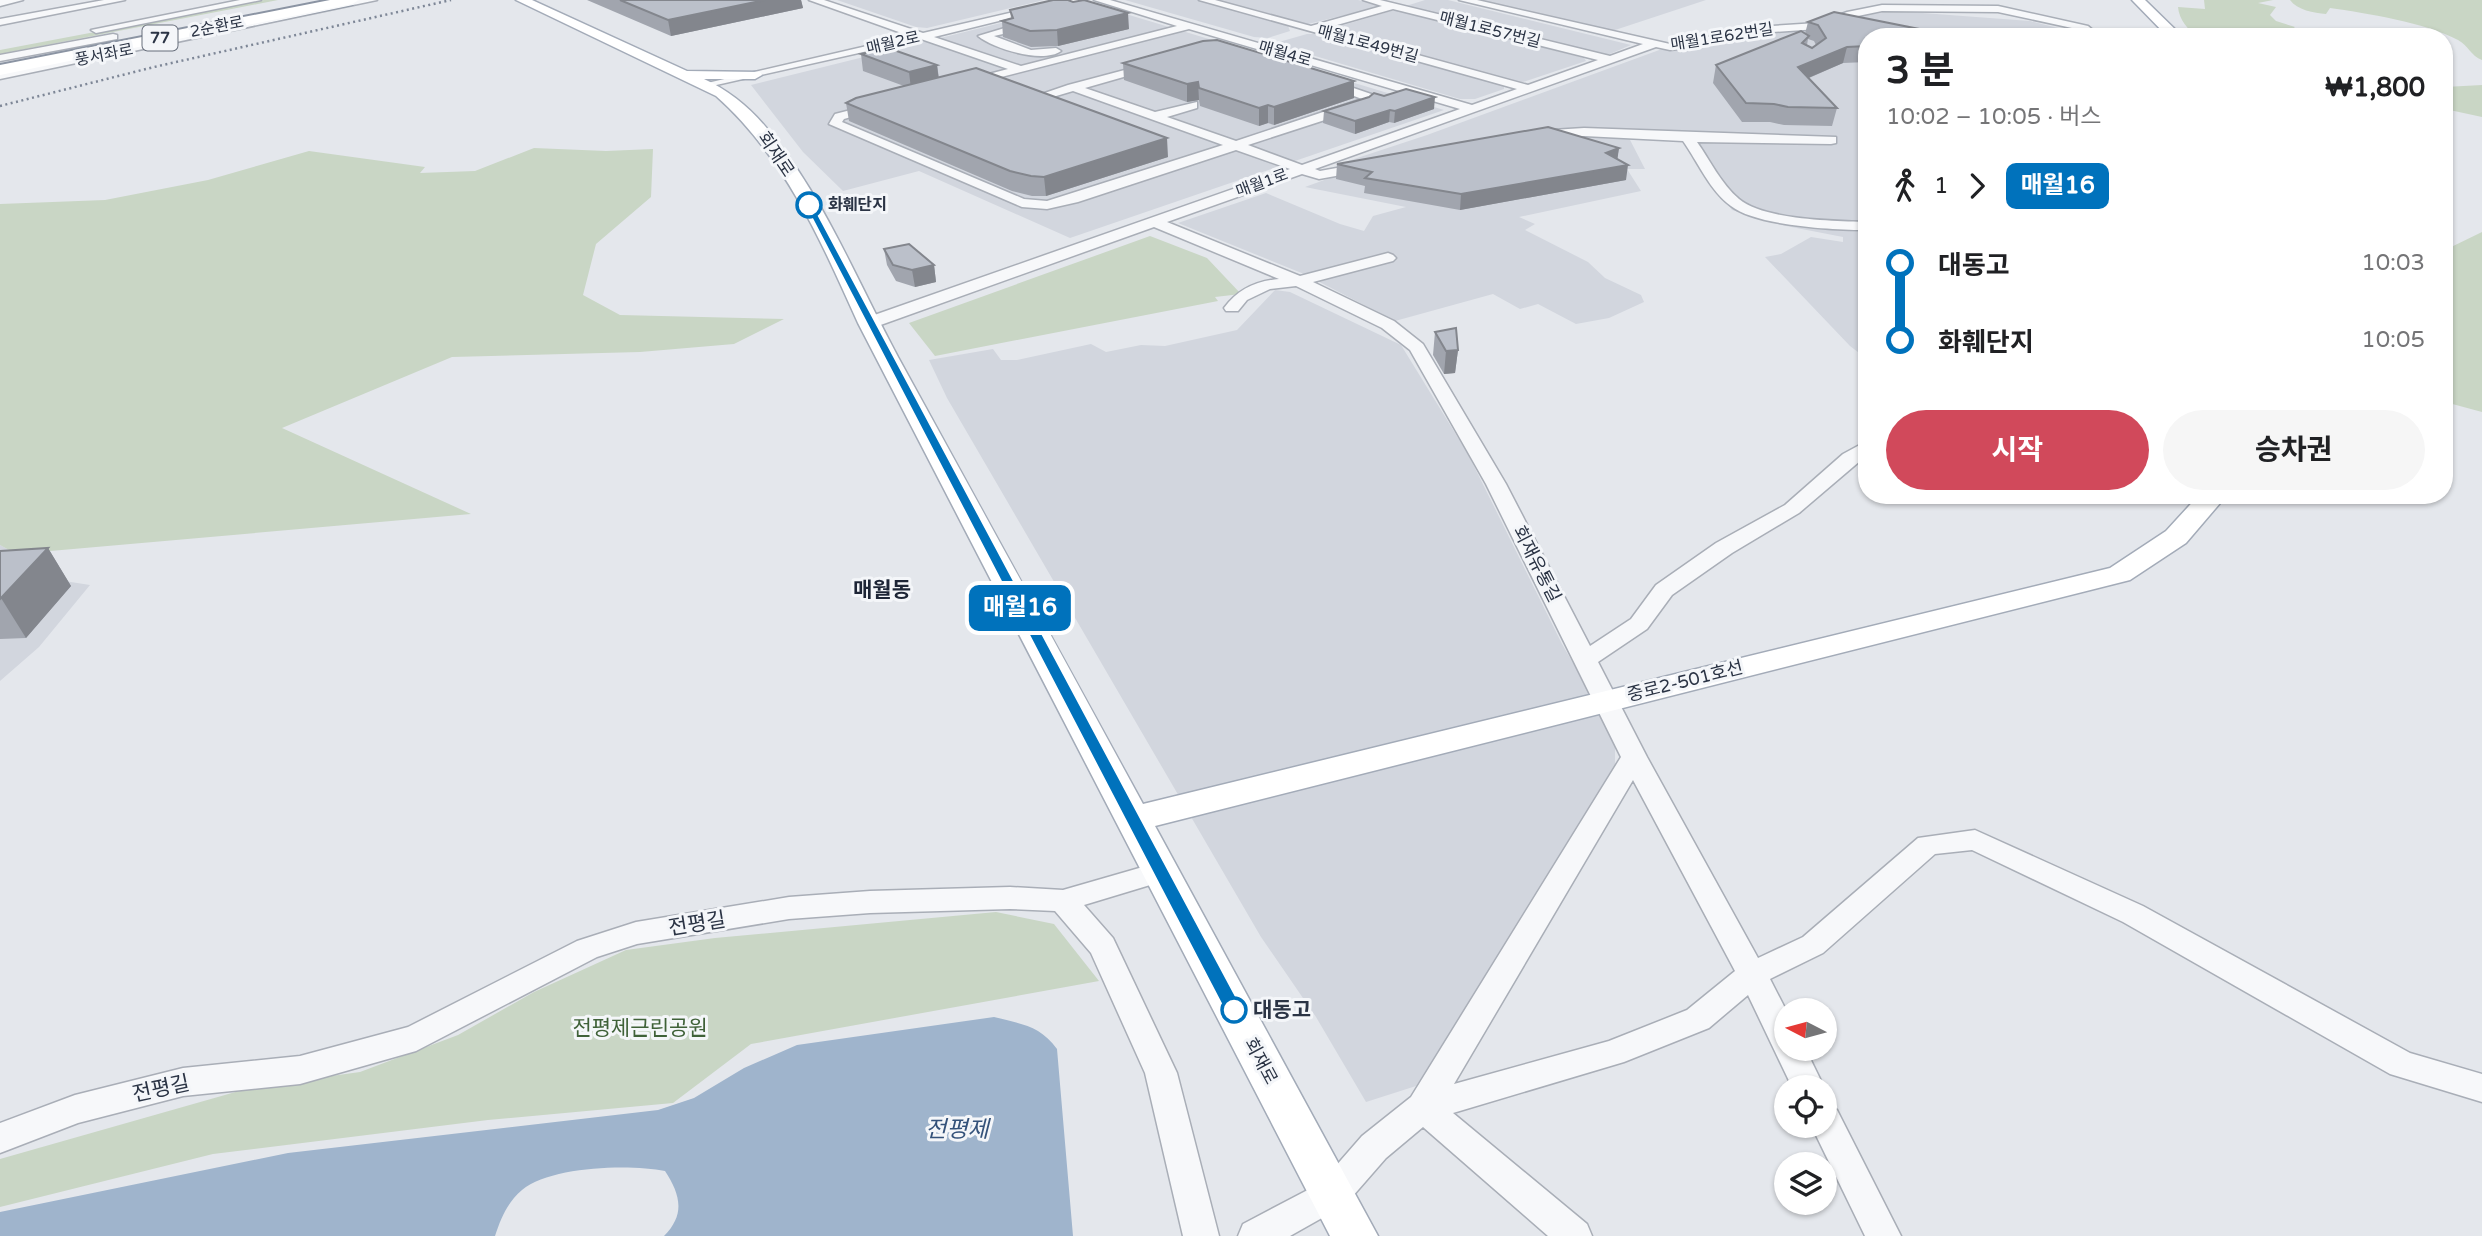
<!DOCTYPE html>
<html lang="ko">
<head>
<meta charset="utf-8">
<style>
  body { margin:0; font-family:"Varela Round","Noto Sans KR",sans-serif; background:#f6f6f6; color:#202124; height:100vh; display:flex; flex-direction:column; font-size:26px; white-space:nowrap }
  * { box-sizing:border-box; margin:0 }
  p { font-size:23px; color:#757577 }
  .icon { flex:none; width:38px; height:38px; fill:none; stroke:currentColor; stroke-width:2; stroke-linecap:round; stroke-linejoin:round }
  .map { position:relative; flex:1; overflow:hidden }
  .side { position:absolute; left:1858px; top:28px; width:595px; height:476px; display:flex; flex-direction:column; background:#fff; border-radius:28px; box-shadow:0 2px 5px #0004 }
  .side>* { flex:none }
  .badge { padding:0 14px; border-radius:10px; font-size:24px; line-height:46px }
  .needle { width:46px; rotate:276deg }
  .controls { position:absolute; left:1774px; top:998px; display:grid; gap:14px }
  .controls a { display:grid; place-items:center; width:63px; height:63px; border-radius:50%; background:#fff; box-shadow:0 2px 5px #0004; font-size:35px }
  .map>.badge { position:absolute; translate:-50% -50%; box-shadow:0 0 0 4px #fff }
  .legs { display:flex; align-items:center; gap:10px; height:77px; padding:0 28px; font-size:23px }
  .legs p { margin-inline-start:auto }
  .summary { display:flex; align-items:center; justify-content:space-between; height:119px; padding:0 28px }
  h1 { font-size:38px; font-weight:700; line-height:52px }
  .action { display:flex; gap:14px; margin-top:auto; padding:14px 28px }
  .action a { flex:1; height:80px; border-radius:42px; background:#d1495b; color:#fff; font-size:28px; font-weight:700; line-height:80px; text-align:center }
  .action a+a { background:#f6f6f6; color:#202124 }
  ul { padding:0 28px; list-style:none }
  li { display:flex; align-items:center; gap:24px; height:77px; font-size:26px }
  li i { display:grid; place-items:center; width:10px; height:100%; margin:0 9px; background:currentColor }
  li i::after { content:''; width:18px; height:18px; margin:-9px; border:5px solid; border-radius:50%; background:#fff }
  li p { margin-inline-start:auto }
  li:first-child i { background:linear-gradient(#0000 50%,currentColor 0) }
  li:last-child i { background:linear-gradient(currentColor 50%,#0000 0) }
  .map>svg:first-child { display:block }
  .built { fill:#d2d6de }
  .green { fill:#c9d6c5 }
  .water { fill:#9fb4cc }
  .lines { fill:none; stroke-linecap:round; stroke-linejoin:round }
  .minor-casing { stroke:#a9aeb7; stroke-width:3 }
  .major-casing { stroke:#a3abb8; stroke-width:3 }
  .highway-casing { stroke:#8b94a3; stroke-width:4 }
  .minor { fill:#f7f8fa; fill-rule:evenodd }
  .major { fill:#fff; fill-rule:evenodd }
  .highway { fill:#fff; fill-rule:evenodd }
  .rail { stroke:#7d8696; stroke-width:2.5; stroke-dasharray:2 3.5; stroke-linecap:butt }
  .wall { fill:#a1a5ae; fill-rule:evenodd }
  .shaded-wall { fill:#83868d }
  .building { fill:#bbc0ca; stroke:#83868d; stroke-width:2 }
  .line-1 { fill:#0072bc; stroke:#fff; stroke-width:2 }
  .stop-1-dot { fill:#fff; stroke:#0072bc; stroke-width:3.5 }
  .labels { text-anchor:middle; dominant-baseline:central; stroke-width:6; stroke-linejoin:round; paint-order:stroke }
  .far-street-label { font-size:16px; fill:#2b3445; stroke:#f4f6f9 }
  .shield { fill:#f4f6f9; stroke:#676e7b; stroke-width:2 }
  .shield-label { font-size:16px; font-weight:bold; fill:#2b3445 }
  .far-stop-label { font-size:16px; font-weight:bold; fill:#2b3445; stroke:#f4f6f9; text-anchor:start }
  .street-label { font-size:18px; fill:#2b3445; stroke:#f4f6f9 }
  .quarter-label { font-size:21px; font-weight:bold; fill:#1d2536; stroke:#f4f6f9 }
  .near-street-label { font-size:21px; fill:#2b3445; stroke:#f4f6f9 }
  .near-stop-label { font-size:21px; font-weight:bold; fill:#2b3445; stroke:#f4f6f9; text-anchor:start }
  .near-park-label { font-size:21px; fill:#3f6138; stroke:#f4f6f9 }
  .near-water-label { font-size:23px; font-style:italic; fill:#34527a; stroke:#f4f6f9 }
</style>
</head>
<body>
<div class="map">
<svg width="2482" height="1236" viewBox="0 0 2482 1236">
  <rect width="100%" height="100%" fill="#e4e7ec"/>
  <path class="built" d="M837 0H1044L927 28 916 27Z
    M1125 0H1198L1288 26 1290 31 1268 38 1254 37Z
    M1214 0H1358L1382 6 1308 24Z
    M1425 0H1448L1631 45 1605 56 1406 6Z
    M1474 0H1706L1609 32Z
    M1086 2 1444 110 1070 238 919 171 843 191 803 152 751 85Z
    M1391 11H1402L1584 58 1586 61 1520 83 1327 30Z
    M1909 12 2030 21 2062 29 2057 37H1867V359L1850 346 1765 257 1781 254 1811 237 1843 242V237L1781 225 1732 210 1728 204 1739 203 1690 135 1583 129 1342 167 1336 165 1427 135 1662 49 1699 46 1747 32 1776 30 1858 14Z
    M1307 34H1321L1504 85V89L1475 99H1460L1278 45 1279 42Z
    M1567 134 1628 136 1645 169H1627L1641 191 1519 217 1535 224 1525 230 1588 262 1605 278 1641 295 1644 302 1609 318 1576 324 1538 304 1520 309 1493 294 1395 321 1304 274 1178 223 1266 193 1340 224 1364 231 1373 216 1406 207 1305 187 1338 175Z
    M1275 290 1290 292 1401 345 1468 454 1562 644 1599 708 1615 746V768L1511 939 1416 1086 1366 1102 1316 1017 1261 937 947 398 929 360 993 349 1001 360H1017L1091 344 1106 352 1141 345 1165 346 1237 330Z
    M0 545 16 554 13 573 90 585 39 647 0 681Z"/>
  <path class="green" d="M264 0H278L0 54V50Z
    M2204 0H2273L2258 3 2276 7 2270 15 2276 21 2295 27 2283 37H2199C2188 31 2179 19 2178 7L2205 9Z
    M2290 0H2482V60C2471 56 2468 45 2458 40 2427 23 2365 13 2330 8L2326 14C2314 13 2297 10 2290 0Z
    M2482 85V117L2445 109V87Z
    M534 148 606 151 653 149 651 197 596 244 583 295 620 315 784 319 734 344 640 352 452 357 282 428 471 514 16 554 0 545V204L105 200 208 180 309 151 425 167 420 173 475 171Z
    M2482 232V412L2445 402V365L2449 363 2445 361V250Z
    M1150 236 1207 258 1241 294 1215 297 1218 301 935 356 909 323Z
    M996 912 1054 924 1099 981 751 1044 673 1103 488 1120 213 1154 0 1207V1159L253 1087 360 1072 458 1035 534 992 626 950 715 938Z"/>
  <path class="water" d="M994 1017C1021 1024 1040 1025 1057 1049L1073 1236H664C686 1214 680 1194 665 1171 630 1164 551 1166 522 1190 507 1203 501 1218 495 1236H0V1212L288 1153 658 1110 694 1098 744 1068 797 1045Z"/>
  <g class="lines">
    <g class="minor-casing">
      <path id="minor" d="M0 0H23L0 6Z
        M104 0H125L0 25V19Z
        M240 0H261L96 33 91 30Z
        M358 0H377L0 79V73Z
        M809 0H824L923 33 1065 0H1083L934 37 1021 66 1177 26 1094 0H1110L1472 105 1517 89 1199 0H1215L1311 26 1382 6 1363 0H1380L1610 56 1643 44 1459 0H1477L1670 44 1693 41 1741 28 1817 23 1847 12 1882 5 1998 6 2088 26 2095 32 2092 37H2082L2084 33 2081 30 1998 12 1882 11 1853 17 1818 29 1742 34 1694 47 1670 50 1656 47 1315 169 1320 171 1364 163 1371 167 1369 170 1319 179 1302 174 1167 222 1300 276 1388 253 1393 255 1396 258 1393 261 1313 282 1394 321 1423 344 1506 484 1590 646 1631 619 1656 585 1716 543 1785 505 1843 454 1867 441V455L1799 513 1732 553 1672 595 1647 629 1598 662 1647 757 1758 958 1803 937 1918 838 1975 830 2143 906 2410 1053 2482 1074V1102L2390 1074 2123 922 1972 850 1935 854 1823 953 1770 979 1787 1012V1048H1805L1824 1087H1792L1748 995 1709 1028 1624 1062 1453 1113 1587 1224 1592 1236H1548L1423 1127 1386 1158 1345 1205 1290 1236H1238L1243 1224 1321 1183 1362 1136 1411 1097 1621 757 1486 484 1410 350 1382 328 1296 286 1270 289 1247 300 1238 311H1226L1224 308C1238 289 1256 281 1279 279L1154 227 875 327 869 328 861 323 863 319 1290 169 1236 150 1078 202 1047 209 1022 207 829 124 835 114 882 102V108L844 119 842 122 1024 199 1047 201 1223 145 1073 91 1036 102 1030 98 1068 85 1151 63 1157 66 1155 68 1085 88 1155 112 1197 102V108L1167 117 1236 141 1362 99 1322 84V80H1330L1374 95 1376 98 1368 106 1248 145 1302 165 1460 109 1189 29 966 86 960 83 962 81 1008 69 921 39 703 88V84L910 36ZM1393 9 1598 60 1528 85 1323 29ZM1633 780 1735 971 1687 1010 1609 1041 1454 1084Z
        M1008 27 1012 28V32L994 36 1031 50 1056 48 1061 51C1043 64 994 49 978 36Z
        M113 34 117 35V39L0 61V55Z
        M1584 128 1836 137V143L1831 144 1697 142C1710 160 1721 184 1739 199 1764 220 1834 221 1867 222V230C1835 230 1756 226 1731 206 1710 191 1698 162 1683 141L1584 136 1536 139 1530 135 1536 131Z
        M1160 862 1170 865 1174 872 1170 879 1084 905 1113 938 1177 1073 1219 1236H1183L1145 1073 1091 953 1055 911 1010 909 870 913 789 919 637 944 597 957 416 1051 300 1084 183 1096 78 1123 0 1153V1123L75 1095 183 1068 300 1056 408 1027 577 941 636 922 789 897 870 891 1010 887 1063 890Z
        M1825 1105 1837 1110 1901 1236H1865L1811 1125H1825Z"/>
    </g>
    <g class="major-casing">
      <path id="major" d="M516 0H532L687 71 760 72 762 75 755 79H704C732 92 754 111 773 136 826 202 858 283 898 357 980 506 1062 655 1143 804L2110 568 2166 531 2199 495H2227L2186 543 2130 580 1155 826 1378 1236H1330L858 323C821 241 785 157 716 96Z
        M2132 0H2145L2183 37H2168Z"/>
    </g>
    <g class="highway-casing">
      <path id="highway" d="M330 0H359L352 4 0 75V65Z"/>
    </g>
    <use href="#minor" class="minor"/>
    <use href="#major" class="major"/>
    <use href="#highway" class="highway"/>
    <path class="rail" d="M0 106 154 67 451 0"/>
  </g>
  <path class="wall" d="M587 0H801L803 8 671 36Z
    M1010 10 1129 29 1058 46 1031 47 1003 37 1002 21 1011 18Z
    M1808 22 1929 31 1928 37H1867V62L1843 63 1809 78 1837 108 1832 126 1784 125 1770 122H1742L1713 83 1716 65 1805 34ZM1808 39 1814 41 1816 45 1812 48 1807 45Z
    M861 54 937 65 939 78 1168 157 1046 196H1032L1012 191 849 121 846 103 904 86 863 71Z
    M1123 63 1354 81V98L1274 125 1268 123 1259 126 1200 106 1199 100 1187 102 1124 80Z
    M1434 109 1394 123 1389 122 1355 134 1323 123 1324 111Z
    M1619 148 1617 159 1626 180 1460 210 1364 193 1365 186 1336 179 1337 164Z
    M884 249 934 265 936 282 915 287 896 281 887 265Z
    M1435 332 1458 350 1455 373 1444 374 1433 355Z
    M48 548 71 586 26 638 0 639V551Z"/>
  <path class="shaded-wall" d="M765 0H801L803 8 671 36 668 20Z
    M1128 13 1129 29 1058 46 1057 30Z
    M1929 31 1928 37H1916Z
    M1847 47 1843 63 1794 84 1798 67Z
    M937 65 939 82 911 89 909 72Z
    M1354 81V98L1274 125V107Z
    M1198 82 1199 100 1187 102V84Z
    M1435 97 1434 109 1394 123 1395 111Z
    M1268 105V123L1259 126V108Z
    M1390 110 1389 122 1355 134V121Z
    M1167 138 1168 157 1046 196 1044 177Z
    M1619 148 1617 162 1606 153Z
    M1628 165 1626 180 1460 210 1461 194Z
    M934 265 936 282 915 287 912 270Z
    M1458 350 1455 373 1444 374 1446 351Z
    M48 548 71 586 26 638 1 598Z"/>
  <path class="building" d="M620 0H765L668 20Z
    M1053 0H1068L1073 2 1084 0 1128 13 1057 30 1030 31 1002 21 1013 18 1010 10Z
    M1834 12 1929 31 1916 37H1867V46L1847 47 1798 67 1837 108 1788 107 1774 104 1746 103 1716 65 1801 31 1809 36 1802 43 1812 48 1826 38 1818 25 1808 22Z
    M1217 40 1354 81 1274 107 1268 105 1259 108 1199 88 1198 82 1187 84 1123 63 1203 41Z
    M888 48 937 65 909 72 861 54Z
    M976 68 1167 138 1044 177 1031 176 1010 171 846 103 856 98Z
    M1406 89 1435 97 1395 111 1390 110 1355 121 1324 111 1369 97 1374 93 1384 96Z
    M1548 127 1619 148 1606 153 1628 165 1461 194 1365 178 1372 172 1337 164Z
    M909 244 934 265 912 270 893 265 884 249Z
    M1456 328 1458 350 1446 351 1435 332Z
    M48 548 1 598 0 599V551Z"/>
  <path class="line-1" d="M809 203 813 205 1240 1004 1243 1010 1240 1015 1234 1017 1227 1015 805 205Z"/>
  <g class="stop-1-dot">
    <circle cx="809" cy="205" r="12"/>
    <circle cx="1234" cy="1010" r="12"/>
  </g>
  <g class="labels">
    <g class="far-street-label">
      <text transform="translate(217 27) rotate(-11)">2순환로</text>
      <text transform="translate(1490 30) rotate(14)">매월1로57번길</text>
      <text transform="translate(1722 37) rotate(-9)">매월1로62번길</text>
      <text transform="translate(893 43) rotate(-13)">매월2로</text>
      <text transform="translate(1368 44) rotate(15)">매월1로49번길</text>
      <text transform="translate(1285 54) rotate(16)">매월4로</text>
      <text transform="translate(104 55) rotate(-11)">풍서좌로</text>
      <text transform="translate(1262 183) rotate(-20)">매월1로</text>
    </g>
    <rect class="shield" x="142.5" y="25.5" width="35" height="25" rx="5"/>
    <g class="shield-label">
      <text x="160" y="38">77</text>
    </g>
    <g class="far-stop-label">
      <text x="828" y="205">화훼단지</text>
    </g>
    <g class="street-label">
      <text transform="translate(776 154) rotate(56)">회재로</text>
      <text transform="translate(1537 564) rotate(63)">회재유통길</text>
      <text transform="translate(1685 681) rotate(-14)">중로2-501호선</text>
      <text transform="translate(1261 1061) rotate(62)">회재로</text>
    </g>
    <g class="quarter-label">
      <text x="882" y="590">매월동</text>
    </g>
    <g class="near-street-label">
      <text transform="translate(697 924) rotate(-9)">전평길</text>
      <text transform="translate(161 1089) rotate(-12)">전평길</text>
    </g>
    <g class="near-stop-label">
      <text x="1253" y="1010">대동고</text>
    </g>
    <g class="near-park-label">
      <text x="640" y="1028">전평제근린공원</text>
    </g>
    <g class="near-water-label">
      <text x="957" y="1130">전평제</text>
    </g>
  </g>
</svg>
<div class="controls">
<a><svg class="needle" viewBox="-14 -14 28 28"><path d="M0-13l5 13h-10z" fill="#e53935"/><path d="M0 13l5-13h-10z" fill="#757577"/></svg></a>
<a><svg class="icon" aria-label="locate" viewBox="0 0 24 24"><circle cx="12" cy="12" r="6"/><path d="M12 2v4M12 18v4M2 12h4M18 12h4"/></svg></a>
<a><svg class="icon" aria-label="layers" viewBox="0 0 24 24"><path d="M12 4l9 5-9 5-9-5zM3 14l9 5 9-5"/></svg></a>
</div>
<b class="badge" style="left:1020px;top:608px;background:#0072bc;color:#fff">매월16</b>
<section class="side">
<div class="summary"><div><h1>3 분</h1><p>10:02 – 10:05 · 버스</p></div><b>₩1,800</b></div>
<div class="legs"><svg class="icon" aria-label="walk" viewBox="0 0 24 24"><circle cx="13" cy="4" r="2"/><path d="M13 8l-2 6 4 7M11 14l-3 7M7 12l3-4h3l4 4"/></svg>1<svg class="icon" aria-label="forward" viewBox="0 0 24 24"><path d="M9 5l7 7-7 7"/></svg><b class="badge" style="background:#0072bc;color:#fff">매월16</b></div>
<ul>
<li><i style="color:#0072bc"></i><b>대동고</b><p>10:03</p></li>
<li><i style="color:#0072bc"></i><b>화훼단지</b><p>10:05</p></li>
</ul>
<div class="action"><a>시작</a><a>승차권</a></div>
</section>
</div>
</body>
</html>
